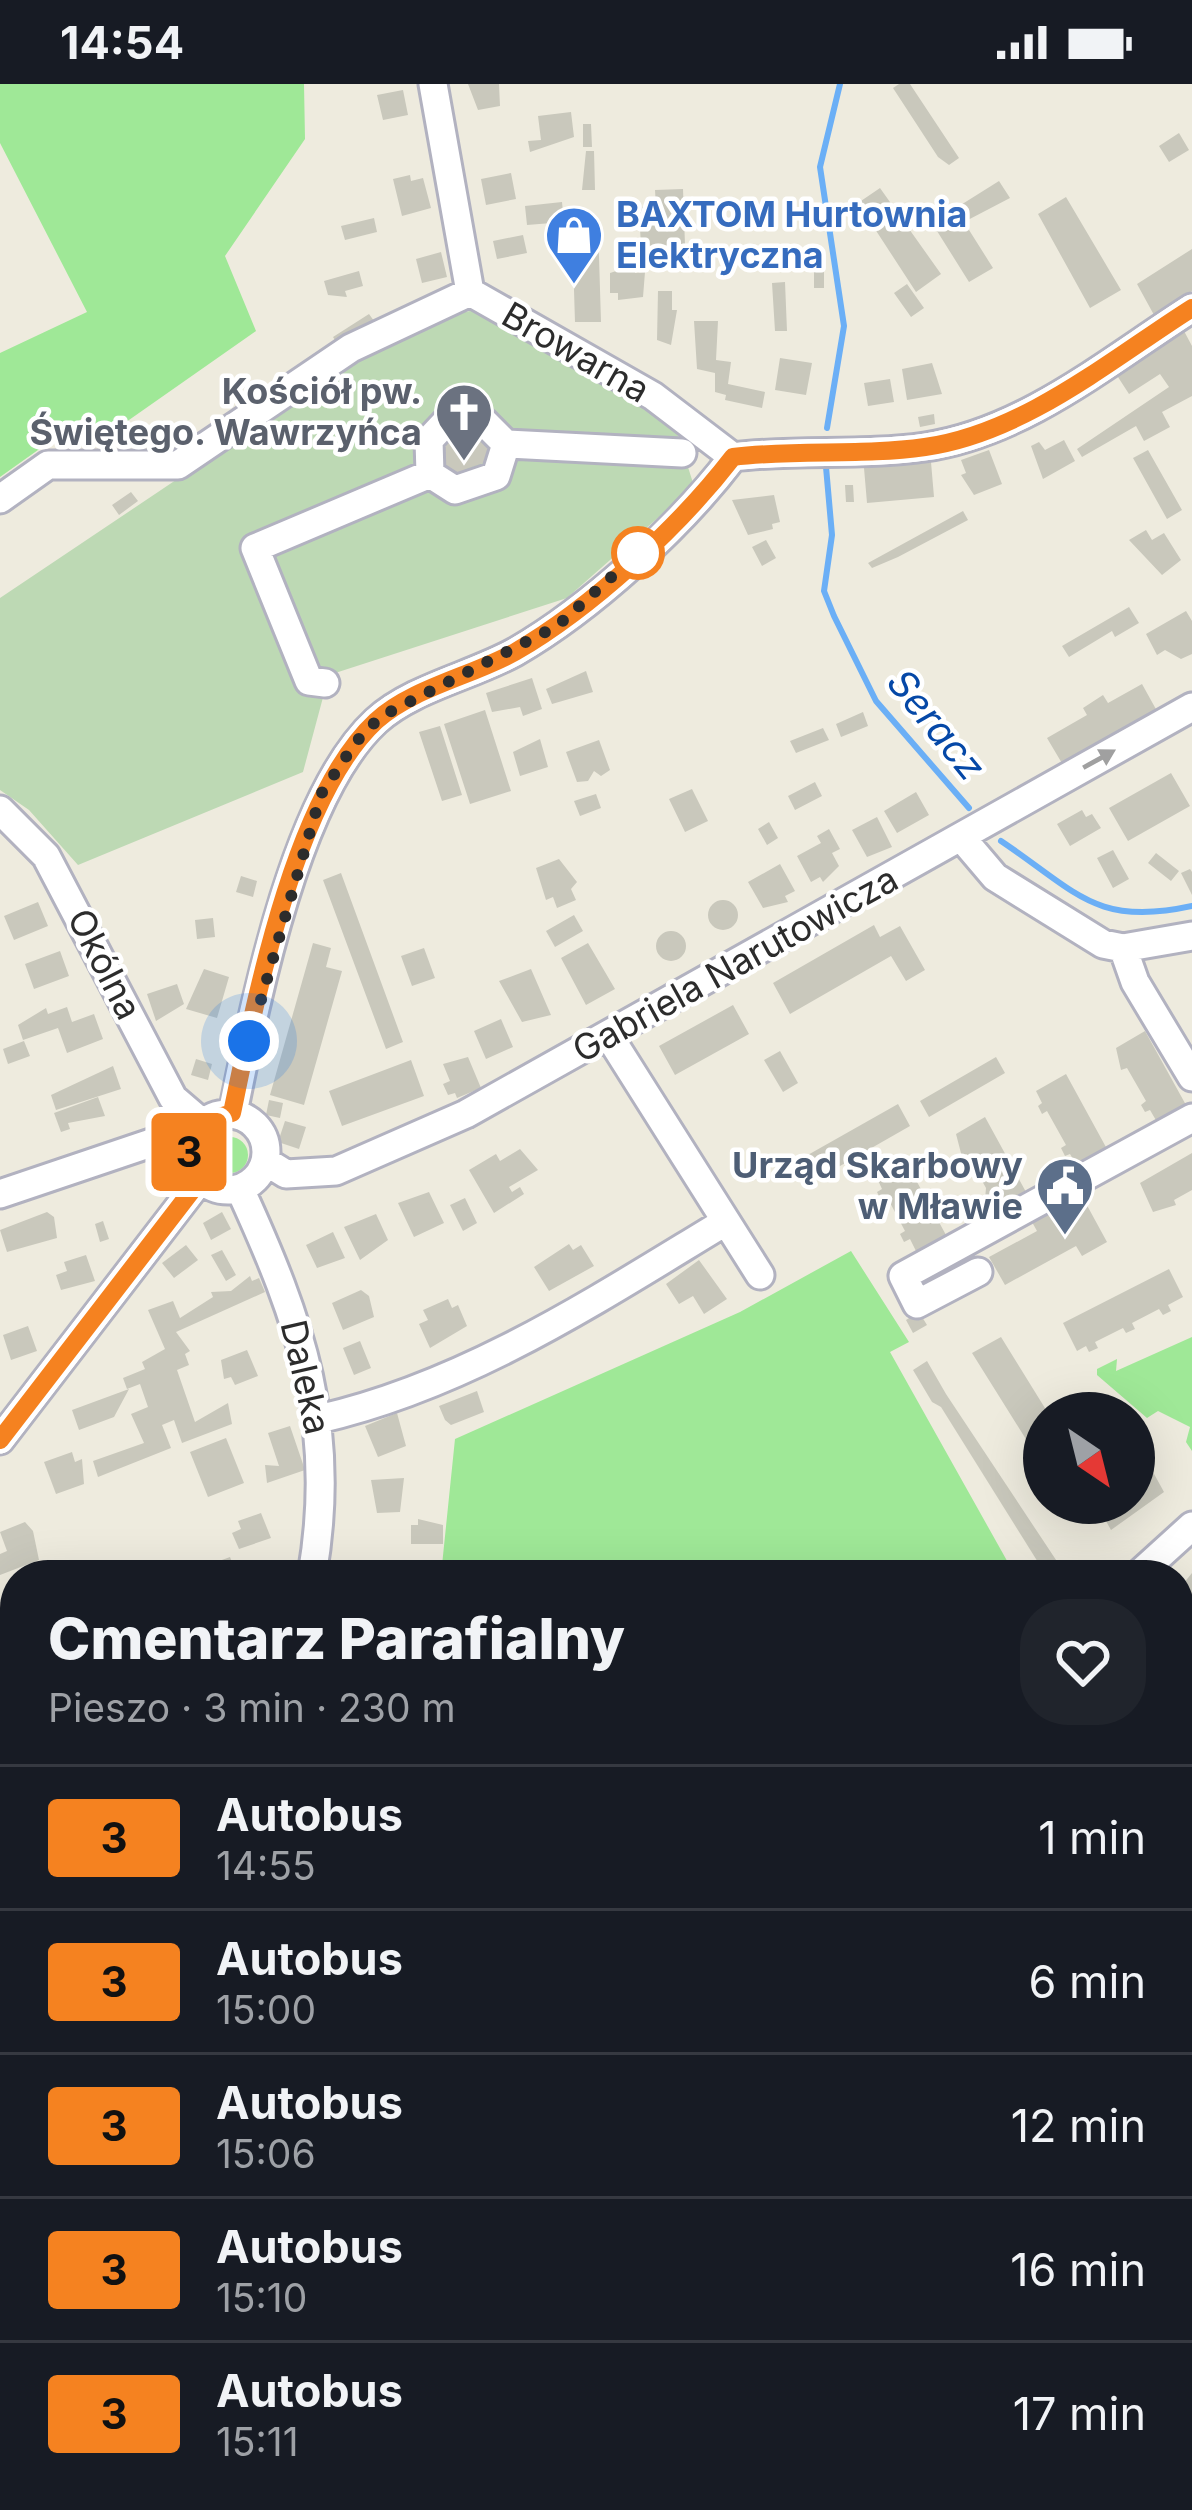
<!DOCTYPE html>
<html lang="pl">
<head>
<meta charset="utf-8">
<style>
  body { margin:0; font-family:Inter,sans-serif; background:#20242c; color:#f1f3f6; height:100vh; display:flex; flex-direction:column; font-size:45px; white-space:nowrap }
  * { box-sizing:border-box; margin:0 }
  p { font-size:39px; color:#9ea1a6 }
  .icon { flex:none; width:66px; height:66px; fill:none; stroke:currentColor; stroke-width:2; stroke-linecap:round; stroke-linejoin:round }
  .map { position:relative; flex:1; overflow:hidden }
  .details { position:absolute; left:0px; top:1476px; width:1194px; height:951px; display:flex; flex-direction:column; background:#171b24; border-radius:48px 48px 0 0; box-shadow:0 12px 48px #0002 }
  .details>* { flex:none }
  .badge { padding:0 24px; border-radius:9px; font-size:42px; line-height:78px }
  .needle { width:78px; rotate:145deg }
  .tools { position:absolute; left:1023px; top:1308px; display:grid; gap:24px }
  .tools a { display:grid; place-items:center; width:132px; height:132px; border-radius:50%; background:#171b24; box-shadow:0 12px 48px #0002; font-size:60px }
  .you { position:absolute; width:60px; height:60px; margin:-30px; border:9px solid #fff; border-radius:50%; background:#1a73e8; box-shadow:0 0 0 18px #1a73e833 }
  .map>.badge { position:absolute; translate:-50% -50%; box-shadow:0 0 0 6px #fff }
  .round { display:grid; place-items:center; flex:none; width:126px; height:126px; border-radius:48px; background:#20242c }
  .overview { display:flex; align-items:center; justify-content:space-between; height:204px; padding:0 48px }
  h1 { font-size:57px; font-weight:800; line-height:90px }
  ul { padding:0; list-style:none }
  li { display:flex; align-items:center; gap:36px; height:144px; padding:0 48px; border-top:3px solid #363941 }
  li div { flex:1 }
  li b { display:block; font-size:45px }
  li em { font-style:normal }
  li .badge { min-width:132px; font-weight:700; text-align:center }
  .status { display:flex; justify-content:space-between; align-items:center; height:84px; padding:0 60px; background:#171b24; direction:ltr }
  .status svg { height:33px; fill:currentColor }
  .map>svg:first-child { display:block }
  .green { fill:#9fe897 }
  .cemetery { fill:#bdd9b4 }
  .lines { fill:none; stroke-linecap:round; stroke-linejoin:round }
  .stream { stroke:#6baff6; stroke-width:6 }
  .building { fill:#c9c8bc }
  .minor-casing { stroke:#b2b2c0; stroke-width:33 }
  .minor { stroke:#fff; stroke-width:27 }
  .oneway { fill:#a0a0a0 }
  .line-casing { stroke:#fff; stroke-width:27 }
  .line { stroke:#f58220; stroke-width:18 }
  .walk { stroke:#2c2c2c; stroke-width:12; stroke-dasharray:0 21.6 }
  .stop-dot { fill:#fff; stroke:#f58220; stroke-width:6 }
  .labels { text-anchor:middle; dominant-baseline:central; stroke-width:9; stroke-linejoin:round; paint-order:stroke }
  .shop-label { font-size:36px; font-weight:bold; fill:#366cbe; stroke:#fff; text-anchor:start }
  .street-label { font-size:36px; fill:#2c2c2c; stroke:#fff }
  .worship-label { font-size:36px; font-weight:bold; fill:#5b616d; stroke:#fff; text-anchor:end }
  .service-label { font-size:36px; font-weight:bold; fill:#4e5e75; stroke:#fff; text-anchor:end }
  .water-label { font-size:39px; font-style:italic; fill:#0548a7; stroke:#fff }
</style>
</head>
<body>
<div class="status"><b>14:54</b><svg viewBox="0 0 49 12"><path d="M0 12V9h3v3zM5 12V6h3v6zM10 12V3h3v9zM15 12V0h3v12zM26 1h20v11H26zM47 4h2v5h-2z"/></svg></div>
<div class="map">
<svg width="1192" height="2426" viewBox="0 0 1192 2426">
  <rect width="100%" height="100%" fill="#eeebde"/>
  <path class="green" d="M0 0H304L305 55 225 172 256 247 99 357 83 334 0 393V269L87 228 0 59Z
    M212 1071a18 18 0 1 1 36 0a18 18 0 1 1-36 0Z
    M851 1167 909 1258 890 1268 1015 1491H441L455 1355 740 1228Z
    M1192 1253V1367L1186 1358 1190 1343 1158 1327 1147 1334 1097 1291V1285L1117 1275 1116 1287Z
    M1179 1856 1192 1866V1941L1179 1945Z
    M1192 2025V2259L1179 2266V2029Z
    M663 2412H831L792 2426H668Z"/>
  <path class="cemetery" d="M495 222 673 336 694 402 567 514 329 591 303 688 78 781 29 726 0 706V514L410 239Z"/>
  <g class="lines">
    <path class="stream" d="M827 344 844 242 820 83 840 0
      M826 383 832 451 824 507 834 532 876 617 969 724
      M1001 757C1077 808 1096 843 1192 822"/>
  </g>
  <path class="building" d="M468 0H499L500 22 478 26Z
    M899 0H910L959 74 949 81 938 73 893 4Z
    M403 6 408 31 383 36 377 11Z
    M571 28 574 53 530 68 528 57 541 56 538 32Z
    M583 40H591L592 63H583Z
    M1179 49 1189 66 1169 78 1159 62Z
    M586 67H594L595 106H582Z
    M511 89 516 115 486 121 481 95Z
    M410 91 411 97 423 94 431 124 402 132 393 95Z
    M999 97 1010 114 964 138 993 184 969 198 932 139Z
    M880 104 941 190 916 208 858 119Z
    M683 105 685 161 641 162 640 144H636L639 123 656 122 655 106Z
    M1066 113 1121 206 1090 224 1038 130Z
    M562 118 564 138 527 141 525 122Z
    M374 134 377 148 345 156 341 142Z
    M598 140 601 238H575L572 141Z
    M523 151 527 169 497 175 493 157Z
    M1192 165V207L1154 231 1137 200Z
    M441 168 447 193 422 199 416 175Z
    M635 181V189L645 188 643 213 618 216V209H610V189Z
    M359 187 363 202 345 207 347 213 328 211 324 197Z
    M814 187H824V204H814Z
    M785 198 787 247H775L772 199Z
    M907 200 924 224 911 233 894 209Z
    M658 207H672V226H677L671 261 657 256Z
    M369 230 379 244 342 267 333 253Z
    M694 237H718L716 276 731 278 728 300 765 308 762 324 725 316 726 311 715 308V289L697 285Z
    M1184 247 1192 262V312L1162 328 1170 343 1144 357 1136 342 1082 373 1077 365 1169 303 1160 290 1129 310 1116 290Z
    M780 274 812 279 806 311 775 306Z
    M932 279 942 310 907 316 902 285Z
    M890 295 894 318 868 322 864 299Z
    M934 330 935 340 920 343 918 333Z
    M453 347 457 359 488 347 498 374 466 385 470 397 449 389 440 364 438 353Z
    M1064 356 1075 377 1043 395 1031 362 1039 358 1045 366Z
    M989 366 1002 400 974 411 961 391 966 389 961 376Z
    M1148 366 1182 426 1167 435 1133 374Z
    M931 378 934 413 867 419 864 384Z
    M845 401H853L854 418H846Z
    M131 408 138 417 119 431 112 421Z
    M774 411 780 438 772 440 773 445 748 451 732 416Z
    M963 427 968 436 898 473 872 484 868 479Z
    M1146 446 1152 456 1164 449 1181 476 1162 491 1129 456Z
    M766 456 776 474 762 482 752 463Z
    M1129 523 1139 539 1115 553 1112 547 1069 573 1062 562Z
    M1186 527 1192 537V570L1181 575 1165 566 1157 571 1146 550Z
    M586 587 593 608 552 620 546 605Z
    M532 594 542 625 523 632 520 623 492 628 486 609Z
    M1142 600 1157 627 1063 681 1047 654 1087 631 1083 624 1103 611 1108 619Z
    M485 626 511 707 470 720 444 640Z
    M863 628 868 642 841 653 836 640Z
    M440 642 462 711 442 717 419 648Z
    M823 644 829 656 796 669 790 657Z
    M540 655 548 683 520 692 513 668Z
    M599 656 610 686 601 692 594 687 588 697 577 698 566 668Z
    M1171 689 1190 722 1128 757 1109 724Z
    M815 698 822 712 795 726 788 712Z
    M692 705 708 737 685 748 669 715Z
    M916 708 929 731 897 749 884 727Z
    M596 710 601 724 580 732 574 717Z
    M1082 726 1086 733 1092 730 1101 744 1070 762 1057 740Z
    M877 733 892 763 867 773 852 746Z
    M769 738 778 754 767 761 758 745Z
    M829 745 840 765 832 769 839 782 823 798 820 793 811 798 797 772 821 759 817 752Z
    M1113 766 1129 795 1113 804 1097 774Z
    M1156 769 1179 787 1171 797 1148 779Z
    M559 775 577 798 571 805 576 816 557 824 553 813 546 816 536 784Z
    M780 780 795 807 785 812 788 818 763 824 748 798Z
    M1190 785 1192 788V811L1181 789Z
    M341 789 403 958 386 965 323 796Z
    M241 792 257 797 253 813 236 808Z
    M708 831a15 15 0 1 1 30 0a15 15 0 1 1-30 0Z
    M38 818 48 842 14 856 4 832Z
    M574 831 583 847 555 863 546 847Z
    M213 834 215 853 197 855 195 836Z
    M874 841 880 853 900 842 925 886 906 897 891 872 790 930 773 899Z
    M656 862a15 15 0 1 1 30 0a15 15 0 1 1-30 0Z
    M313 859 331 864 326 883 342 887 304 1021 270 1011Z
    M588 859 615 905 586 921 561 874Z
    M424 864 435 894 412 902 401 872Z
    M60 867 69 892 34 905 25 880Z
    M204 885 229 893 217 934 186 925Z
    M531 885 551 931 522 938 499 897Z
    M177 900 184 920 156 937 147 910Z
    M733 921 749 950 675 991 659 962Z
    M67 923 72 938 94 930 103 955 67 969 58 944 23 956 18 941 46 924 48 930Z
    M501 935 513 963 486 975 474 947Z
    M1145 947 1186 1021 1157 1038 1150 1026 1145 1028 1141 1021 1146 1017 1127 984 1121 986 1116 964Z
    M24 957 30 972 8 980 3 965Z
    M780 967 798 999 783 1008 764 976Z
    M468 973 481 1004 457 1014 455 1009 448 1011 443 1000 450 997 443 980Z
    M996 973 1005 989 929 1033 920 1017Z
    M196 975 212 980 208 996 191 991Z
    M411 976 424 1012 342 1042 329 1007Z
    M113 982 121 1005 56 1026 51 1011Z
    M1066 990 1107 1065 1077 1082 1070 1070 1065 1072 1061 1064 1066 1061 1047 1027 1042 1030 1038 1022 1042 1019 1036 1007Z
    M98 1013 105 1032 68 1039 70 1045 61 1048 54 1029Z
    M269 1016 283 1019 280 1034 266 1031Z
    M898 1020 910 1042 819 1094 806 1072Z
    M985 1033 1026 1108 997 1124 991 1112 985 1115 986 1104 967 1070 962 1073 956 1050Z
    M285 1037 306 1043 299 1065 278 1058Z
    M520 1065 538 1086 509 1103 512 1108 520 1103 524 1110 494 1129 469 1086 496 1070 500 1077Z
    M1192 1069V1106L1174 1116 1176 1121 1153 1128 1140 1099Z
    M905 1076 946 1151 916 1167 910 1155 904 1158 900 1150 905 1147 887 1113 881 1116 877 1108 882 1105 876 1092Z
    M429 1108 444 1139 414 1153 398 1119Z
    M465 1114 477 1139 463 1147 450 1121Z
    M1083 1114 1107 1158 1082 1172 1076 1162 1005 1201 989 1173 1037 1147 1032 1138Z
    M47 1128 54 1133 57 1154 7 1168 0 1146Z
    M222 1128 231 1145 211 1156 203 1139Z
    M376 1130 388 1156 360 1176 344 1143Z
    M103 1137 109 1155 100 1158 95 1140Z
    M333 1148 345 1174 317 1184 306 1161Z
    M569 1160 573 1166 581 1161 594 1182 549 1207 534 1183Z
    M186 1161 198 1176 174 1194 162 1179Z
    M222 1166 236 1191 226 1197 211 1171Z
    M86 1171 95 1197 61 1206 56 1191 67 1187 64 1178Z
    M699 1176 727 1215 704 1230 693 1212 679 1220 666 1200Z
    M1169 1185 1183 1213 1168 1221 1171 1227 1163 1231 1159 1225 1132 1239 1135 1245 1126 1249 1123 1244 1095 1258 1098 1264 1089 1268 1086 1262 1077 1267 1063 1239Z
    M250 1192 252 1197 259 1194 265 1208 176 1248 190 1267 185 1270 189 1281 177 1286 195 1338 228 1319 232 1340 182 1359 174 1336 162 1341 171 1364 98 1393 93 1377 144 1359 131 1330 148 1323 140 1300 127 1305 123 1294 145 1285 142 1278 165 1265 148 1226 173 1217 180 1234 213 1213 211 1208 231 1207Z
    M361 1206 369 1212 374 1233 343 1246 332 1219Z
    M448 1215 452 1224 458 1221 467 1242 430 1264 419 1240 428 1236 423 1226Z
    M919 1228 927 1241 913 1249 906 1236Z
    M28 1242 37 1267 11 1276 3 1251Z
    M1001 1253 1048 1329 1044 1384 972 1269Z
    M360 1257 371 1284 354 1291 343 1264Z
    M247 1266 258 1292 235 1301 231 1293 224 1295 221 1276Z
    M927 1277 946 1310 1066 1491H1046L941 1323 932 1318 913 1286Z
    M129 1305 114 1333 79 1346 72 1326Z
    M477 1307 484 1328 451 1341 445 1336 439 1322Z
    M397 1329 406 1362 378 1373 365 1342Z
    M290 1342 305 1386 267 1399 265 1381 279 1382 268 1349Z
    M226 1354 244 1399 208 1413 190 1368Z
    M72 1368 75 1378 82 1375 84 1400 56 1410 44 1378Z
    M1148 1379 1164 1408 1111 1446 1096 1419H1134V1387Z
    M404 1394 400 1428 377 1429 371 1396Z
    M261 1429 271 1454 239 1465 232 1449 241 1445 238 1437Z
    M418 1435 443 1441V1460H411V1441H418Z
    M25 1438 33 1447 39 1476 0 1491V1470L7 1467 0 1448Z
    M230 1473 236 1489 206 1491 211 1480Z
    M264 1477 276 1491H244L242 1486Z
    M1192 1489V1519L1179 1505Z
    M1189 1611 1192 1648 1184 1655 1179 1622Z
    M8 1760 15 1764V1839L5 1842 0 1816 8 1813 0 1802V1763Z
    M1192 2000V2018L1179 2022V2004Z
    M14 2102 15 2145 0 2151V2107Z
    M1186 2287 1190 2305 1179 2312V2291Z
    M1192 2377V2409L1179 2385Z
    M2 2419a11 11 0 1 1 22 0a11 11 0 1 1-22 0Z
    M49 2412H80L85 2426H45Z
    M891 2412H917L919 2419 895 2426Z
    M1116 2412H1159L1127 2426Z
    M616 2413 620 2426H585L584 2422Z"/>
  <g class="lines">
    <g class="minor-casing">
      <path id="minor" d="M433 0 470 208 653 312 733 373
        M733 373C796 365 862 372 925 363 1024 349 1110 276 1192 224
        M430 390 429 356 445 339 484 338 506 360
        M0 415 48 381H178L351 264 470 208
        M325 599 309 597 255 464 430 390 455 406 496 392 506 360 682 369
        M0 726 46 772 173 1014 201 1038
        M961 753 995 793 1103 860 1123 864 1192 852
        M1123 864 1135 898 1192 993
        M609 952 760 1191
        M233 1029C255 920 295 712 376 637 412 604 472 592 515 568 590 525 681 442 733 373
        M190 1068a38 38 0 1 1 76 0a38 38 0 1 1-76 0Z
        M265 1077 286 1090 336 1087 466 1030 1192 623
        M240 1105C301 1238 338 1343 312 1491
        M0 1110 157 1057 189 1061
        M978 1188 917 1220 903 1192 1192 1034
        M319 1335C468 1301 596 1216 725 1138
        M0 1356 200 1096
        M1138 1491 1192 1442
        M1179 2342 1192 2335
        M642 2412 647 2426
        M1090 2412 1096 2426
        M127 2426V2412
        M982 2426 1019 2412"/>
    </g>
    <use href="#minor" class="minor"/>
  </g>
  <defs><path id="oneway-solid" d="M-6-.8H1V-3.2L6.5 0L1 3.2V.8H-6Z" transform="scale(3)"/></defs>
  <use class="oneway" href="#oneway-solid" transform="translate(1099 675) rotate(-29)"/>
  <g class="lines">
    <g class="line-casing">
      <path id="line" d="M0 1356 200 1096C188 1073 185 1060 202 1038L232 1029C255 919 294 713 376 637 412 604 472 592 515 568 591 524 679 443 733 373 797 365 862 372 925 363 1024 349 1110 276 1192 224"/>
    </g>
    <use href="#line" class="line"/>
    <path class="walk" d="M249 957 321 710 356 658 380 633 557 542 638 469"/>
  </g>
  <defs>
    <g id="shop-pin" transform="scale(3)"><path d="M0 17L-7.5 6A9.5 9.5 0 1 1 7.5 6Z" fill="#3f7fe0" stroke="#fff"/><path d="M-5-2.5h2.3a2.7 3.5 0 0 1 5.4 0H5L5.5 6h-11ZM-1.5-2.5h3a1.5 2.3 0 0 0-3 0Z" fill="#fff"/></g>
    <g id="church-pin" transform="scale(3)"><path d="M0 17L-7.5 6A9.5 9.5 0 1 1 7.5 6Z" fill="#6b7280" stroke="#fff"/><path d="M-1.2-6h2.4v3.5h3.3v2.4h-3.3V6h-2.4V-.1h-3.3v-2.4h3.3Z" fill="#fff"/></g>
    <g id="civic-pin" transform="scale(3)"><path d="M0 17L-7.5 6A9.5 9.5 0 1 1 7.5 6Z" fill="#5c6f8a" stroke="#fff"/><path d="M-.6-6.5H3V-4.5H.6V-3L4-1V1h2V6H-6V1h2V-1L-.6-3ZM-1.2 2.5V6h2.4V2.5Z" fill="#fff"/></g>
  </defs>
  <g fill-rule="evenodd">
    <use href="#shop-pin" x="574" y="151"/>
    <use href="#church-pin" x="464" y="328"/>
    <use href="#civic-pin" x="1065" y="1102"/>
  </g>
  <circle class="stop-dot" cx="638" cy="469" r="24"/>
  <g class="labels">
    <g class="shop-label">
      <text x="616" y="130">BAXTOM Hurtownia<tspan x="616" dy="41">Elektryczna</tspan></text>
    </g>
    <g class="street-label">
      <text transform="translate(576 268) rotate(30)">Browarna</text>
      <text transform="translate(105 880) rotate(63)">Okólna</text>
      <text transform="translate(735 880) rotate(-29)">Gabriela Narutowicza</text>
      <text transform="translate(306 1293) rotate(77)">Daleka</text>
    </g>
    <g class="worship-label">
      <text x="422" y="307">Kościół pw.<tspan x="422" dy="41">Świętego. Wawrzyńca</tspan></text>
    </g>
    <g class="service-label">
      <text x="1023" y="1081">Urząd Skarbowy<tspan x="1023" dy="41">w Mławie</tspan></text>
    </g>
    <g class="water-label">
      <text transform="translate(937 640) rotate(51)">Seracz</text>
    </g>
  </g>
</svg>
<div class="tools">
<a><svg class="needle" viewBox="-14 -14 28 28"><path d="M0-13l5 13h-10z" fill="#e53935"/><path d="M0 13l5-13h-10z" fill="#9ea1a6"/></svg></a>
</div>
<div class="you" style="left:249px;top:957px"></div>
<b class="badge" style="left:189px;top:1068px;background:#f58220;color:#111">3</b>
<section class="details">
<div class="overview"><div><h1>Cmentarz Parafialny</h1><p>Pieszo · 3 min · 230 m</p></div><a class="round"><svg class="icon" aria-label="heart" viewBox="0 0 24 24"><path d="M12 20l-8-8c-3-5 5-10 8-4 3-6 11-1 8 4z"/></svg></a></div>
<ul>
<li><span class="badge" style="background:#f58220;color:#111">3</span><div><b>Autobus</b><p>14:55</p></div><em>1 min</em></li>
<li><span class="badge" style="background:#f58220;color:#111">3</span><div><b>Autobus</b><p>15:00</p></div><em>6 min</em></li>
<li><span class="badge" style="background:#f58220;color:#111">3</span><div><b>Autobus</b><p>15:06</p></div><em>12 min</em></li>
<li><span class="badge" style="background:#f58220;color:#111">3</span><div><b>Autobus</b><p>15:10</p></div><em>16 min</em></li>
<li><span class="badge" style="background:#f58220;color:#111">3</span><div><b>Autobus</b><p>15:11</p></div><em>17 min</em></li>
</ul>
</section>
</div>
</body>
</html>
